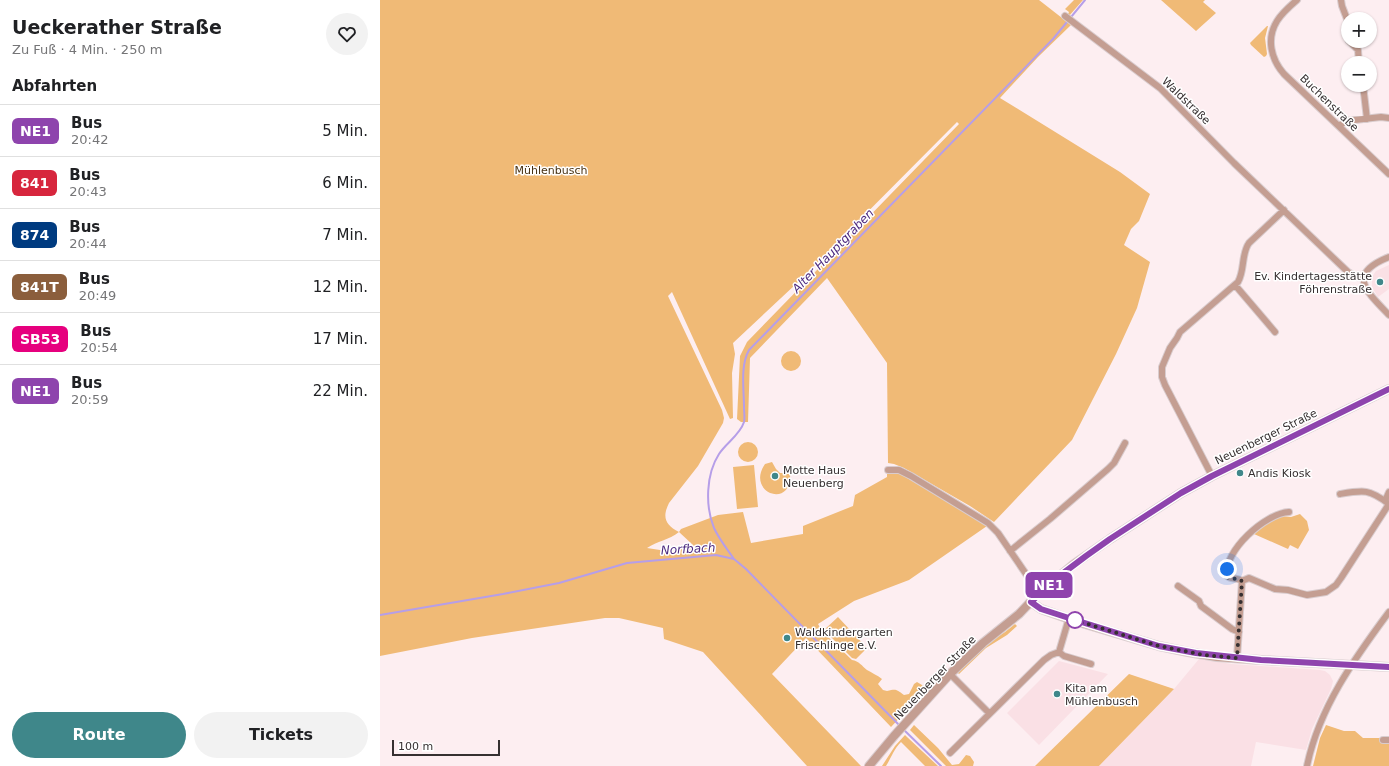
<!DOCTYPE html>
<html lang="de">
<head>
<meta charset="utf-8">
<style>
  body { margin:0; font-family:"DejaVu Sans",sans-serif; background:#f2f2f2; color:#202124; height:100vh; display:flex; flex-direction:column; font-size:15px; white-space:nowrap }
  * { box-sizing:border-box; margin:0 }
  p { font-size:13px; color:#757577 }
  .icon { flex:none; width:22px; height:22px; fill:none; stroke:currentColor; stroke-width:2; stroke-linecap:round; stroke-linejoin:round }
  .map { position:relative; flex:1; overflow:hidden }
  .details { display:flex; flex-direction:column; background:#fff; width:380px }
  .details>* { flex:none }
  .badge { padding:0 8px; border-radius:6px; font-size:14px; line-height:26px }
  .buttons { position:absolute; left:961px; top:12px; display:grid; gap:8px }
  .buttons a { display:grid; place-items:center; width:36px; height:36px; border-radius:50%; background:#fff; box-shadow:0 1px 3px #0004; font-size:20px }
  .scale { position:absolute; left:12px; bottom:10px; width:108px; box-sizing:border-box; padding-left:4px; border:2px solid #363031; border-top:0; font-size:11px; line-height:14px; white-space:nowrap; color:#363031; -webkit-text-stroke:3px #fff; paint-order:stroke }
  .you { position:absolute; width:20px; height:20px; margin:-10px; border:3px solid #fff; border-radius:50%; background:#1a73e8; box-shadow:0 0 0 6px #1a73e833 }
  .map>.badge { position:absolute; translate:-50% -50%; box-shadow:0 0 0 2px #fff }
  h2 { padding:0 12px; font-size:15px; line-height:36px }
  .round { display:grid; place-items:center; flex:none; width:42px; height:42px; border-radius:21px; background:#f2f2f2 }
  .summary { display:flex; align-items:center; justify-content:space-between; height:68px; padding:0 12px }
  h1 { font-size:19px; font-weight:700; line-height:30px }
  .cta { display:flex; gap:8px; margin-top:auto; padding:8px 12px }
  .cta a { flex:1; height:46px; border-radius:24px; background:#3f878a; color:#fff; font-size:16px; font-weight:700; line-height:46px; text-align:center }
  .cta a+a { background:#f2f2f2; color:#202124 }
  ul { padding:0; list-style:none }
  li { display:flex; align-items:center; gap:12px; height:52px; padding:0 12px; border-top:1px solid #e0e0e0 }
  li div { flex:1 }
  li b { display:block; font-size:15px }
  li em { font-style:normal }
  li .badge { min-width:44px; font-weight:700; text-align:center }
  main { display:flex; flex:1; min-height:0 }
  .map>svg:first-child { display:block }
  .built { fill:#fae0e5 }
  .green { fill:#f0ba76; fill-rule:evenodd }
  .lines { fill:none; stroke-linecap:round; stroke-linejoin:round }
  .stream { stroke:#b69ee8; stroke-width:2 }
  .minor-casing { stroke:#d9ccce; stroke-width:8 }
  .tertiary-casing { stroke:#d9ccce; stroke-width:10 }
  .minor { stroke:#c49e92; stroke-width:6 }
  .tertiary { stroke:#c49e92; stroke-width:8 }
  .line-casing { stroke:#fff; stroke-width:9 }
  .line { stroke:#8e44ad; stroke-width:6 }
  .walk { stroke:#363031; stroke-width:4; stroke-dasharray:0 7.2 }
  .poi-dot { fill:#3f878a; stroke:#fff; stroke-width:1.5 }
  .stop-dot { fill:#fff; stroke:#8e44ad; stroke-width:2 }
  .labels { text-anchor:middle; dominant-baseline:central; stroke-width:3; stroke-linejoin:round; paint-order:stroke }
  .street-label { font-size:11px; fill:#363031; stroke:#fff }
  .park-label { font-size:11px; fill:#473112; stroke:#fff }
  .poi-label { font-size:11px; fill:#363031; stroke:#fff; text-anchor:start }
  .water-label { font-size:12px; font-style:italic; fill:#4d2a7f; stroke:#fff }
</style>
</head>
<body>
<main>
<section class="details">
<div class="summary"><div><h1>Ueckerather Straße</h1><p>Zu Fuß · 4 Min. · 250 m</p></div><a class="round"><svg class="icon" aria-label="heart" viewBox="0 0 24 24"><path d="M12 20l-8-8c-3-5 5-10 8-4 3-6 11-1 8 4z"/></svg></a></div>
<h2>Abfahrten</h2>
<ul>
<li><span class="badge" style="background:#8e44ad;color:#fff">NE1</span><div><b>Bus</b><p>20:42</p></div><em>5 Min.</em></li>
<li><span class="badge" style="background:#d7263d;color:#fff">841</span><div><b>Bus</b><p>20:43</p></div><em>6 Min.</em></li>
<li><span class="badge" style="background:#003b80;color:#fff">874</span><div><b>Bus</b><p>20:44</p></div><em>7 Min.</em></li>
<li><span class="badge" style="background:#8b5e3c;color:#fff">841T</span><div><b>Bus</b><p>20:49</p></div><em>12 Min.</em></li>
<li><span class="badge" style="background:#e6007e;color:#fff">SB53</span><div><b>Bus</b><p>20:54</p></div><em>17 Min.</em></li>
<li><span class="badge" style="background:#8e44ad;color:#fff">NE1</span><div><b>Bus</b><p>20:59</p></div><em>22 Min.</em></li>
</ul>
<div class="cta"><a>Route</a><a>Tickets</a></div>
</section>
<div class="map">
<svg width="1009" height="766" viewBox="0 0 1009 766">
  <rect width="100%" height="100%" fill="#fdeef1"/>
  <path class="built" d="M1009 265V289L998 297 992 287V277L996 271Z
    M819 659 852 664 940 670 945 671 950 675 953 681 951 689 932 729 926 750 876 742 871 766H719L794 689Z
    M679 661 728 674 659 745 627 713Z"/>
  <path class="green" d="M0 0H659L691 25 658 57 620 98 740 172 770 194 759 221 751 229 744 245 770 262 757 308 736 354 692 440 614 522 590 506 524 468 514 464 508 463 507 363 447 278 370 358 368 422H361L357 419 360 356 367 342 579 124 577 122 416 284 353 343 355 354 352 373 353 418 350 419 292 292 288 296 342 410 344 418 343 423 318 466 289 503C282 517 285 525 299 532L301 529 338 515 363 512 371 543 423 534V526L473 506 475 495 507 477V474L512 472 519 473 607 526 529 580 474 601 438 624 442 631 472 660C479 661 482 666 487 670 492 673 497 675 502 679L498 684 503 690 507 691C516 689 516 689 524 695L529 694 534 684 537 682 542 685 545 691 511 727 426 638 392 674 481 766H427L323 652 284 639 283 628 239 618H225L92 638 0 656ZM299 532 313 545 293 552 267 548C277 541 289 540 299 532Z
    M694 0H703L689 16 688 14 689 12 685 9Z
    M781 0H825L823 2 836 13 816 31Z
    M887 26H888L885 38 887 54 886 56 884 57 871 45 870 43Z
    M401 361a10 10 0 1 1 20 0a10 10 0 1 1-20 0Z
    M358 452a10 10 0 1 1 20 0a10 10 0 1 1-20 0Z
    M392 462 396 469 400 473H410C413 510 365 493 385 464Z
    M374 465 378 507 357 509 353 467Z
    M920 514 927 521 929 530 918 549 910 545 908 549 874 534 888 523 901 516 911 517Z
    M458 617 487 648 476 659 472 658 444 630Z
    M635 624 637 626 627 635 606 648 579 674 577 672 608 643 625 632Z
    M749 674 794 689 719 766H655Z
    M534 725 558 748 572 765 579 764 586 755 590 756 594 762 593 766H566L530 730Z
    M946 725 964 731H975L983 738H1000L1002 742H1009V766H933L940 738Z
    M525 735 527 737 558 766H545L521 742C514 749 511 758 506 766H502L515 746Z"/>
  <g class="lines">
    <path class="stream" d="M354 559C347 549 339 539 334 528 325 506 326 474 339 454 346 443 360 435 364 422 365 418 364 412 364 407 364 389 360 366 369 350L673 39 705 0
      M0 615 123 594 179 583 247 563 336 555 354 559 366 569 520 726
      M523 729 561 766"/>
    <g class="minor-casing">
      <path id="minor" d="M917 0C910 6 902 13 897 21 886 39 891 59 904 74L1009 174
        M961 0 962 6 967 19 968 33
        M685 16 780 88 854 163 968 272 977 277 984 278
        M969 41 978 50 979 63
        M983 85 987 119
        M959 126 966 121 1001 117 1009 118
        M1009 257C966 274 986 291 1009 315
        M855 285 895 332
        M508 470H519L531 476 608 523 618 533 659 593
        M832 476 785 385 782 377V367L790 348 797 338 800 332 858 282C865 270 861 254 869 243L904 210
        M960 494C984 490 989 489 1009 504
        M1005 501 1009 492
        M630 551 670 519 728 469 734 463 745 443
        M862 581 869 578 895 589 908 590 927 595 946 592 956 585 961 578 1009 504
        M798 586 819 601 821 606 852 629 859 632
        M679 652 689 618
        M679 652 684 656 711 664
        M857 658 862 581C857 577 851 580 847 576 843 551 886 513 909 512
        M570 674 609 713
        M1003 740H1009
        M570 753 664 660 671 655 679 652
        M927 766C939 708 974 659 1009 612"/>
    </g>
    <g class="tertiary-casing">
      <path id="tertiary" d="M651 602 661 609 695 621 779 646 808 652 837 657 881 660 1009 667
        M489 766 514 736 570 674 603 643 639 614 659 593 694 564 730 539 801 493 832 476 1009 389"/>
    </g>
    <use href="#minor" class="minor"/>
    <use href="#tertiary" class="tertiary"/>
  </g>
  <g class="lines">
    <g class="line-casing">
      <path id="line" d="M1009 389 832 476 801 493 730 539 706 556 678 577 651 602 661 609 695 620 779 646 816 653 881 660 1009 667"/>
    </g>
    <use href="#line" class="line"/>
    <path class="walk" d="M695 620 779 646 824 655 857 658 862 581 858 579 848 578 847 575V569"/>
  </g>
  <g class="poi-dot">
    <circle cx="1000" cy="282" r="4"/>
    <circle cx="860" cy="473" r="4"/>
    <circle cx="395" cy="476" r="4"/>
    <circle cx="407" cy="638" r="4"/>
    <circle cx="677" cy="694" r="4"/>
  </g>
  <circle class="stop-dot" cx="695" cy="620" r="8"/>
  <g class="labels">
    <g class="street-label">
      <text transform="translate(806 101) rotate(44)">Waldstraße</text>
      <text transform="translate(949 103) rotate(44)">Buchenstraße</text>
      <text transform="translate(886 437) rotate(-26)">Neuenberger Straße</text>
      <text transform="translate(555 678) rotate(-46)">Neuenberger Straße</text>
    </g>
    <g class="park-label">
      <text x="171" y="170">Mühlenbusch</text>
    </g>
    <g class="poi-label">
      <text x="992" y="276" text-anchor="end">Ev. Kindertagesstätte<tspan x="992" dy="13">Föhrenstraße</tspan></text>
      <text x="403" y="470">Motte Haus<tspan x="403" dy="13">Neuenberg</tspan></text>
      <text x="868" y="473">Andis Kiosk</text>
      <text x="415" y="632">Waldkindergarten<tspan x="415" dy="13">Frischlinge e.V.</tspan></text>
      <text x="685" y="688">Kita am<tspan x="685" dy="13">Mühlenbusch</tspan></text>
    </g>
    <g class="water-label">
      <text transform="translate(453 251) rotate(-46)">Alter Hauptgraben</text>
      <text transform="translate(308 549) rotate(-3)">Norfbach</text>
    </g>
  </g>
</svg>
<div class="buttons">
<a>+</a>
<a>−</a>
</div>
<div class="scale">100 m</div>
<div class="you" style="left:847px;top:569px"></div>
<b class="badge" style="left:669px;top:585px;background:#8e44ad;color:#fff">NE1</b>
</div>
</main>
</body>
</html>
